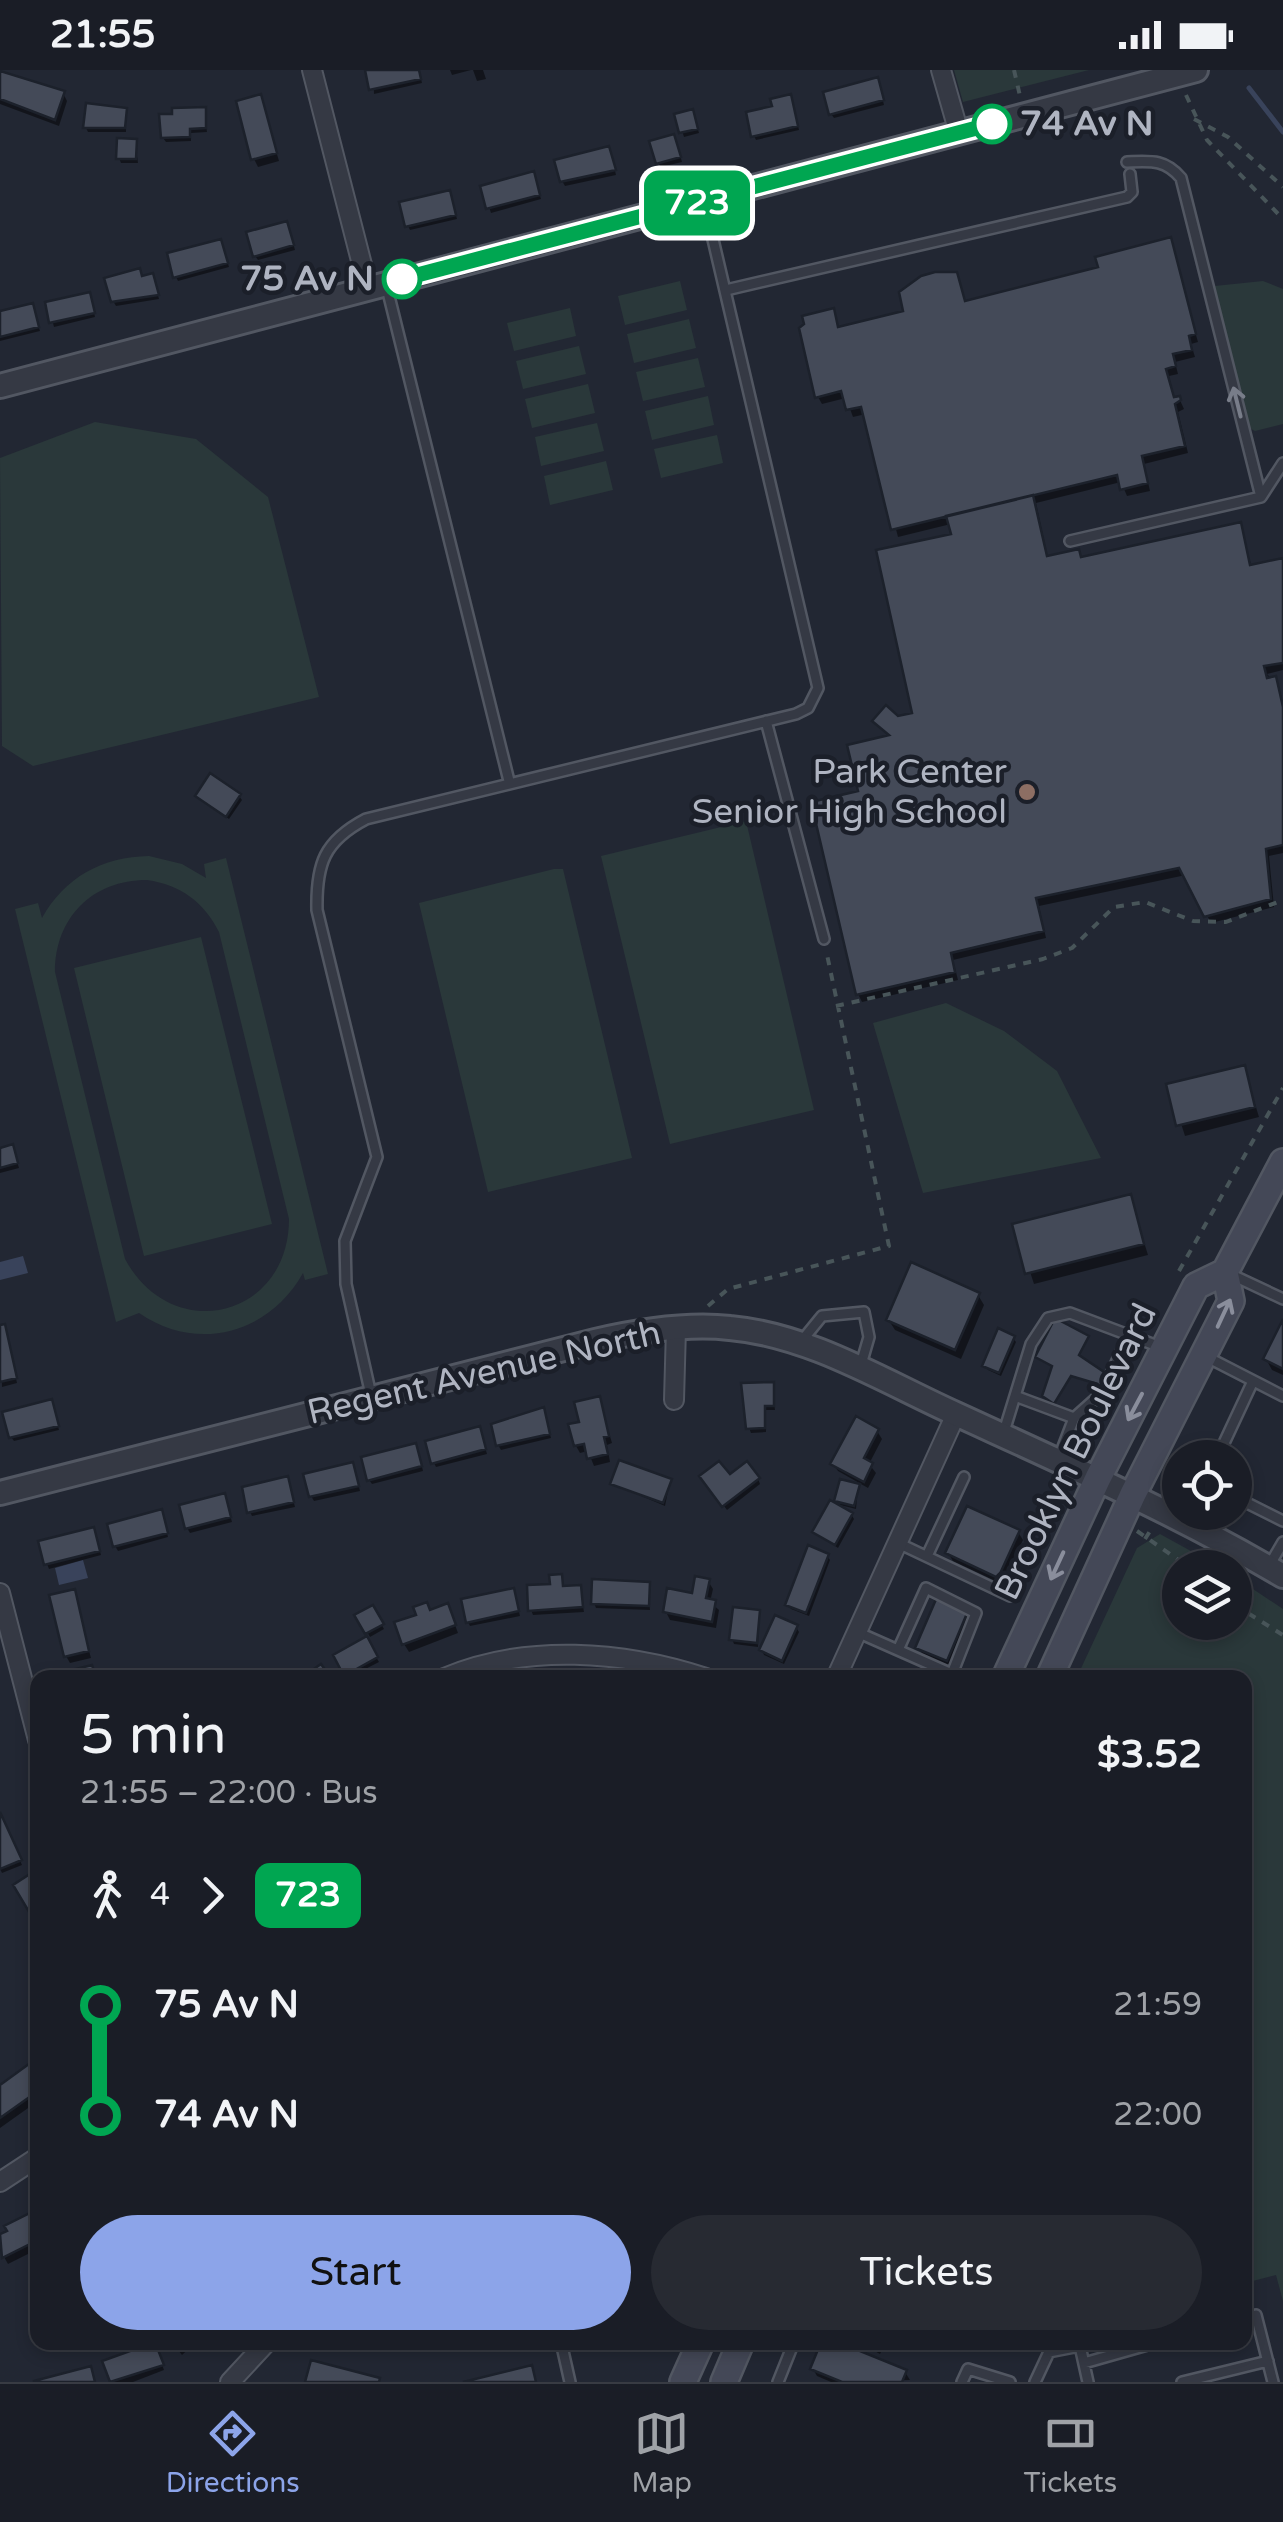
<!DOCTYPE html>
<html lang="en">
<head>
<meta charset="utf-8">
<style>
  body { margin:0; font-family:"Varela Round",sans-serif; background:#272a32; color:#f1f3f6; height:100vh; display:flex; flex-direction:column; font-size:38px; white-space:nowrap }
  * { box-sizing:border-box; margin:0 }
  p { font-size:32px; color:#9fa2a7 }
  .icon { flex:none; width:55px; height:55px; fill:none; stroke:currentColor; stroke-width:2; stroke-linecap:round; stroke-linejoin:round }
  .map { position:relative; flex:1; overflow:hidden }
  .drawer { position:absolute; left:30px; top:1600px; width:1222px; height:680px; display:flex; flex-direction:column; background:#1a1d26; border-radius:20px; box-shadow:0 5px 15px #0003,0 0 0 2px #383b43 }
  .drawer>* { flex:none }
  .badge { padding:0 20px; border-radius:15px; font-size:35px; line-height:65px }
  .buttons { position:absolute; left:1162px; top:1370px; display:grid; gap:20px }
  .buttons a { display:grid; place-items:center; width:90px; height:90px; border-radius:50%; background:#1a1d26; box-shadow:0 5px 15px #0003,0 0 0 2px #383b43; font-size:50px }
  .map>.badge { position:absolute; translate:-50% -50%; box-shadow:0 0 0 5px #fff }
  .legs { display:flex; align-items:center; gap:15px; height:110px; padding:0 50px; font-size:32px }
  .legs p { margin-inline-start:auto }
  .headline { display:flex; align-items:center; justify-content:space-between; height:170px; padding:0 50px }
  h1 { font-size:55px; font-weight:600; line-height:75px }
  .primary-button { display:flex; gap:20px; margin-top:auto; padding:20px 50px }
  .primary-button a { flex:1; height:115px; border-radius:60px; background:#8ca4e9; color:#111; font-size:40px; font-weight:600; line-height:115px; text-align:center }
  .primary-button a+a { background:#272a32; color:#f1f3f6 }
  ul { padding:0 50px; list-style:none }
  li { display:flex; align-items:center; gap:35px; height:110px; font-size:38px }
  li i { display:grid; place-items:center; width:15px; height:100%; margin:0 12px; background:currentColor }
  li i::after { content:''; width:25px; height:25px; margin:-12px; border:8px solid; border-radius:50%; background:#1a1d26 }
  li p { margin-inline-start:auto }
  li:first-child i { background:linear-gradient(#0000 50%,currentColor 0) }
  li:last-child i { background:linear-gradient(currentColor 50%,#0000 0) }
  .status { display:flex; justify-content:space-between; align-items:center; height:70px; padding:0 50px; background:#1a1d26; direction:ltr }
  .status svg { height:28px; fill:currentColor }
  .menu { display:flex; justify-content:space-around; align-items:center; height:140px; border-top:2px solid #383b43; background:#1a1d26; font-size:28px; color:#9fa2a7 }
  .menu a { display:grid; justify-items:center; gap:5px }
  .menu .current { color:#8ca4e9 }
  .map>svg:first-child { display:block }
  .green { fill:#2a383a; fill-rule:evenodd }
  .water { fill:#39435b }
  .shadow { fill:#0007 }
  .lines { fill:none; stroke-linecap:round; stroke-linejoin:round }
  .stream { stroke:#39435b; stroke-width:5 }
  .building { fill:#444a58; stroke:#1c212b; stroke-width:2.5 }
  .service-casing { stroke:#525762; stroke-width:14 }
  .minor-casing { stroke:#525762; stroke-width:22 }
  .tertiary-casing { stroke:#525762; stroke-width:28 }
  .secondary-casing { stroke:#525762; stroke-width:30 }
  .path { stroke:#485559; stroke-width:4; stroke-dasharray:8 8; stroke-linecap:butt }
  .service { stroke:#353944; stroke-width:9 }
  .minor { stroke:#353944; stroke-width:18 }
  .tertiary { stroke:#353944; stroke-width:22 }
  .secondary { stroke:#444857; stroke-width:25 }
  .oneway { stroke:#787d89 }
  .oneway2 { stroke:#8a8e9c }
  .line-1-casing { stroke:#fff; stroke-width:22 }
  .line-1 { stroke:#00a651; stroke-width:15 }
  .stop-1-dot { fill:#fff; stroke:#00a651; stroke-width:5 }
  .education-dot { fill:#8d6e63; stroke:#1b1f29; stroke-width:4 }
  .labels { text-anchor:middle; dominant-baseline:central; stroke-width:9; stroke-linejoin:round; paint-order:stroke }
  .stop-label { font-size:35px; font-weight:bold; fill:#afb4c1; stroke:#1b1f29; text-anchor:start }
  .poi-label { font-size:35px; fill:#afb4c1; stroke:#1b1f29; text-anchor:end }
  .street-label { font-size:35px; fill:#afb4c1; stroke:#1b1f29 }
</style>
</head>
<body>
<div class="status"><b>21:55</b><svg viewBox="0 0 49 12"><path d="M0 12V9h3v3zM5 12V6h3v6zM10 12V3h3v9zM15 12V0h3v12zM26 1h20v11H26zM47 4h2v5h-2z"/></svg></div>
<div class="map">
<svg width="1283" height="2312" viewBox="0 0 1283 2312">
  <rect width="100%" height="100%" fill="#222733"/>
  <path class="green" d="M954 0H1089L963 32Z
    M680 211 687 240 625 255 618 226Z
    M1263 211 1283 219V354L1255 361 1240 353 1205 217Z
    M570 238 576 266 514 281 507 253Z
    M689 249 696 278 634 293 627 264Z
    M579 276 586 304 523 319 516 291Z
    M698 288 705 317 643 331 636 302Z
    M588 314 595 343 532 358 525 329Z
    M708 326 714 355 652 370 645 341Z
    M95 352 196 369 268 427 319 627 33 696 2 676 0 388Z
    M597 353 604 381 541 396 535 367Z
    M717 365 723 393 661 408 654 379Z
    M606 391 613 420 550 435 544 406Z
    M746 751 814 1040 670 1074 601 786Z
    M149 786 182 794 206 808 204 794 226 788 328 1204 305 1210 303 1203C269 1264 197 1283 139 1243L116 1252 15 839 38 833 42 848C65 807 102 787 149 786ZM147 810C181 815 204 832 219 862L289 1149C289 1248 172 1276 125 1189L55 902C55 848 92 810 147 810Z
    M554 799H563L632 1088 488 1122 419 833Z
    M201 867 272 1154 144 1186 74 898Z
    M946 933 1004 961 1057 1001 1101 1088 923 1123 873 953Z
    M1160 1464 1220 1497 1180 1498V1552H1235V1507L1283 1539V2231L1276 2205 1245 2213V1608L1077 1607 1137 1478Z"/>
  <path class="water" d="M23 1186 28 1203 0 1210V1192Z
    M83 1490 88 1508 59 1515 55 1498Z"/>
  <path class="shadow" d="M373 0H419L422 13 374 24Z
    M450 0H471L452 5Z
    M473 0H483L486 9 477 11Z
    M0 3 63 23 67 31 59 56 0 34Z
    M879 14 884 35 834 48 831 44Z
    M260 27 279 91 258 97 254 89Z
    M793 32 799 60 756 70 754 66 775 38Z
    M204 39 207 62 191 63V71L166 72 163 68Z
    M126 40V62H88L86 58Z
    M677 45 694 46 699 63 684 67Z
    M135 71 138 93H121L119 88Z
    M676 71 682 92 661 97 658 93Z
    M611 83 616 105 565 116 562 111Z
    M535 109 541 129 491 143 483 118Z
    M451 127 457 149 410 160 408 156Z
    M289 158 295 180 258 190 255 186Z
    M1169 170 1198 272 1191 274 1195 287 1175 292 1178 304 1169 306 1175 330 1179 328 1184 339 1178 342 1188 383 1144 394 1150 421 1127 426 1121 412 1036 433 1048 488 1082 490 1240 455 1252 498 1283 491V600L1267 604 1279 617 1283 634V783L1269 786 1274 837 1211 853 1186 805 1039 836 1046 868 953 890 958 910 862 932 858 924 861 723 890 668 875 651 915 644 954 466 951 454 898 467 866 344 853 347 846 328 822 334 818 327 832 241 839 259 906 243 956 205 966 233 1101 199Z
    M223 176 229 197 178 211 176 207Z
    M142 208 154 210 159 229 116 236 113 231Z
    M91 229 95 247 54 257 48 234Z
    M32 236 40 261 0 271V244Z
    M198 726H239L242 730 229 749Z
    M1244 998 1259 1047 1185 1066 1169 1016Z
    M0 1080 14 1081 19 1098 0 1103Z
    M1130 1127 1148 1185 1034 1214 1015 1156Z
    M978 1225 984 1235 961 1289 895 1260 888 1249Z
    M1283 1255V1305L1272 1300 1266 1289Z
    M0 1258 6 1262 17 1313 2 1317Z
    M1013 1268 1016 1272 1001 1306 988 1300 985 1296Z
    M772 1315 775 1340H766V1362L751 1363 749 1358Z
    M599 1329 612 1373 607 1375 610 1392 594 1396 588 1381 580 1383 576 1376 582 1354Z
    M53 1337 59 1360 14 1371 11 1367Z
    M543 1340 551 1368 501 1380 498 1375 508 1348Z
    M877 1361 882 1369 869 1394 876 1403 868 1418 838 1401 833 1394Z
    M481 1363 487 1384 436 1397 434 1393Z
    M418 1380 423 1401 372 1414 369 1410Z
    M355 1399 360 1421 314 1431 311 1426Z
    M758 1409 760 1414 727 1440 705 1411Z
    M670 1411 665 1436 613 1414Z
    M289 1414 295 1437 252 1446 250 1442Z
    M858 1416 856 1439 840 1435 837 1430Z
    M226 1430 232 1452 190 1463 187 1458Z
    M851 1444 854 1449 838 1478 815 1462Z
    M163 1447 168 1467 118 1481 115 1476Z
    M1018 1462 1023 1470 1002 1514 953 1491 948 1483Z
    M95 1464 101 1485 49 1499 47 1494Z
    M827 1486 830 1490 809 1546 791 1539 788 1534Z
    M560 1507 564 1519 580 1518 584 1542 533 1545 531 1540Z
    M708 1511 713 1519 710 1532 719 1540 716 1558 670 1550 666 1542 694 1526Z
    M648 1514 650 1540 596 1538 594 1533Z
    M73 1522 91 1588 70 1593 66 1586Z
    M515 1525 520 1546 470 1556 468 1552Z
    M372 1538 384 1559 370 1567 358 1546Z
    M430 1542 451 1544 458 1563 409 1582 404 1574Z
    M759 1542 758 1577 734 1574 732 1569Z
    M967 1543 971 1551 951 1597 923 1585 918 1577Z
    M796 1557 799 1562 784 1594 764 1585 762 1580Z
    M366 1570 379 1592 348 1608 336 1586Z
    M0 1745 22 1795 2 1803 0 1799Z
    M38 2002V2031L0 2058V2018Z
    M38 2142V2179L8 2194 0 2180V2167Z
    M172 2272H196L182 2285Z
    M858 2272H886L880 2284Z
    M156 2279 164 2300 133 2312H113L105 2293Z
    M813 2299 905 2302 910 2310 831 2312 817 2306Z"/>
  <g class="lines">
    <path class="stream" d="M1249 18 1283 62"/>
  </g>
  <path class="building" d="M365 0H419L421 9 369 20Z
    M0 1 65 21 55 50 0 29Z
    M878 7 884 30 829 45 823 22Z
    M261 24 277 83 251 90 236 31Z
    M791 24 798 56 751 67 746 42 772 36 770 29Z
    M86 33 127 38 125 58H83Z
    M206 37V58L190 59V67L161 68 159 44H172V38Z
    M693 39 698 59 679 63 674 44Z
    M674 64 681 87 656 94 649 71Z
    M117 68 137 69 136 89H116Z
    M609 76 616 100 560 112 554 90Z
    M534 101 540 125 486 139 480 116Z
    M450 120 456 145 405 157 399 132Z
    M287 151 294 175 253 187 246 162Z
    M1171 167 1196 264 1189 266 1192 280 1173 284 1176 296 1166 299 1174 327 1180 326 1181 330 1175 334 1185 376 1142 386 1148 413 1120 420 1117 405 891 460 861 337 846 340 841 321 815 328 799 258 804 254 802 246 834 238 838 257 903 241 899 222 921 206 935 202H957L965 231 1098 197 1095 187Z
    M221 169 228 193 173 208 167 183Z
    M140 198 142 206 153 203 159 225 111 232 104 208Z
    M90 222 95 243 49 253 45 232Z
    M33 233 39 257 0 267V241Z
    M1033 425 1047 486 1079 479 1081 487 1241 452 1250 495 1283 488V593L1264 596 1267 608 1276 606 1283 637V775L1266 779 1271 829 1204 847 1179 798 1036 828 1044 861 951 883 955 902 856 925 811 732 858 721 847 675 889 665 872 651 886 635 898 646 912 643 876 480 951 464 946 446Z
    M210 703 241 724 226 747 195 726Z
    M1245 995 1255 1037 1176 1056 1166 1014Z
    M13 1074 18 1093 0 1098V1078Z
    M1131 1124 1144 1174 1025 1204 1012 1154Z
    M911 1192 980 1223 955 1280 886 1250Z
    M1055 1248 1089 1266 1079 1285 1107 1304 1101 1315 1071 1306 1054 1334 1042 1326 1052 1296 1035 1287Z
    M1283 1249V1299L1263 1289Z
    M5 1254 17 1308 0 1312V1255Z
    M998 1258 1015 1266 999 1303 982 1296Z
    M774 1312V1336H765V1358L746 1359 741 1313Z
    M600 1326 609 1366 604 1367 608 1384 587 1389 584 1374 574 1376 568 1354 579 1352 574 1332Z
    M52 1329 59 1356 9 1368 2 1342Z
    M544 1337 550 1364 496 1376 491 1354Z
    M856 1346 879 1359 864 1388 873 1393 864 1412 830 1394Z
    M480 1356 486 1379 431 1394 425 1371Z
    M416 1373 422 1396 367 1411 361 1387Z
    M619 1390 672 1409 663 1433 610 1414Z
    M719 1391 730 1404 747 1391 760 1408 722 1437 699 1406Z
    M353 1392 359 1416 309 1427 303 1404Z
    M288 1406 294 1432 247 1443 242 1417Z
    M840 1409 860 1414 854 1436 834 1431Z
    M225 1423 231 1447 185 1459 179 1435Z
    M830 1430 853 1443 835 1475 812 1462Z
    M967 1436 1020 1460 998 1508 945 1483Z
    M162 1439 168 1463 113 1477 107 1454Z
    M94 1457 100 1481 44 1495 38 1471Z
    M808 1475 829 1484 806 1543 785 1535Z
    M562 1504 563 1516 581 1515 583 1537 528 1541 527 1515 550 1514 549 1505Z
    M695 1506 710 1509 706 1528 716 1530 712 1552 663 1542 667 1518 692 1523Z
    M592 1509 650 1512 649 1536 591 1534Z
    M514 1518 519 1541 466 1553 461 1529Z
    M75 1519 89 1581 64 1587 49 1525Z
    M937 1527 968 1541 947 1591 915 1578Z
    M427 1532 430 1540 448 1533 456 1555 402 1575 394 1552 416 1545 413 1537Z
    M373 1535 384 1554 365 1564 354 1545Z
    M733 1537 760 1540 757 1573 729 1570Z
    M775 1545 798 1555 782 1591 759 1580Z
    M367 1566 378 1587 344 1606 333 1585Z
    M321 1594 331 1608H301Z
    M92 1595 96 1608H70L68 1601Z
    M0 1742 22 1790 0 1799Z
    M33 1802 38 1809V1857L13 1815Z
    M33 1991 38 1998V2021L0 2048V2015Z
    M38 2139V2170L2 2188 0 2164 7 2161 4 2156Z
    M155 2272 164 2295 110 2312 102 2291Z
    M821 2272H838L907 2300 902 2312H842L810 2299Z
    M311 2290 380 2308 379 2312H305Z
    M532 2295 536 2312H463Z
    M91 2296 95 2312H34V2311Z"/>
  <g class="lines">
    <g class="service-casing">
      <path id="service" d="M1127 92C1151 91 1165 89 1181 108L1261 427
        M386 214 509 711
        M726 220 1127 127 1132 122 1130 104
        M1070 471 1261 427 1283 393
        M766 651 824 869
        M1232 1205 1283 1229
        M800 1273 822 1246 864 1242 869 1267 860 1298
        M1205 1286 1283 1326
        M371 1325 346 1214 345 1171 377 1087 317 840C316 794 324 771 366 749L796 644 808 638 818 618 704 131
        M1015 1326 1074 1348 1058 1390
        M1074 1348 1102 1323 1129 1265
        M1003 1365 1031 1274 1048 1248 1070 1243 1163 1278
        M1217 1388 1253 1311
        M1235 1427 1283 1451
        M898 1473 1010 1526 1014 1517
        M927 1486 964 1407
        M1269 1496 1283 1472
        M857 1562 952 1604 976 1543 926 1518 898 1580
        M1245 2248 1256 2245 1273 2312
        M561 2272 570 2312
        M1084 2293 1158 2272
        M778 2312 794 2272
        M962 2312 968 2299 1010 2312
        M1035 2312 1049 2282 1080 2276 1088 2312
        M1182 2312 1268 2291"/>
    </g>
    <g class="minor-casing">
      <path id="minor" d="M312 0 368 218
        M941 0 959 63
        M674 1330 676 1258
        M0 1523 38 1670
        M444 1608C526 1573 624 1581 706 1608
        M836 1608 956 1344
        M0 2112 38 2087
        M230 2312 267 2272"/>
    </g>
    <g class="tertiary-casing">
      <path id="tertiary" d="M0 316 1196 0
        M0 1423 595 1271C638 1261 686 1253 730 1258 810 1265 885 1312 956 1344 1067 1395 1178 1444 1283 1506"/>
    </g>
    <g class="secondary-casing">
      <path id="secondary" d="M1005 1608 1098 1408 1196 1216 1225 1202 1283 1092
        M1049 1608 1133 1424 1231 1231 1225 1202
        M683 2312 701 2272
        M724 2312 741 2272"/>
    </g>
    <path class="path" d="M1014 0 1020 26
      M1186 25 1207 70 1283 149
      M1194 49 1228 67 1283 117
      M836 936 1043 889 1072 878 1114 837 1145 832 1193 851 1226 852 1283 830
      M1179 1201 1283 1018
      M708 1236 728 1219 889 1176 826 880
      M1137 1461 1190 1498
      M1145 1469 1152 1458
      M1235 1535 1283 1565"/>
    <use href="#service" class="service"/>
    <use href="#minor" class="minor"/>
    <use href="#tertiary" class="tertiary"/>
    <use href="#secondary" class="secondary"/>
  </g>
  <defs><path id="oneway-shaft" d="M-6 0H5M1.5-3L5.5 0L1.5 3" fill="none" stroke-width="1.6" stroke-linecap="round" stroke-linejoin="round" transform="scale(2.5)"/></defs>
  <use class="oneway" href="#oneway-shaft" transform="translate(1237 332) rotate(-104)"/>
  <g class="oneway2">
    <use href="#oneway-shaft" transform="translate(1224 1243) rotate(-65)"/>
    <use href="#oneway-shaft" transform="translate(1135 1337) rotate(118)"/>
    <use href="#oneway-shaft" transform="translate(1057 1496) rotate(115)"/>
  </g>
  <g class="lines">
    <g class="line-1-casing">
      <path id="line-1" d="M402 209 992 54"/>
    </g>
    <use href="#line-1" class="line-1"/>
  </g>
  <g class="stop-1-dot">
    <circle cx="992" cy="54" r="18"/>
    <circle cx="402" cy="209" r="18"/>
  </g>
  <circle class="education-dot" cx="1027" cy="722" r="10"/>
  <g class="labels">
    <g class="stop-label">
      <text x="1020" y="54">74 Av N</text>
      <text x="374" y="209" text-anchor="end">75 Av N</text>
    </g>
    <g class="poi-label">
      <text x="1007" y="702">Park Center<tspan x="1007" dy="40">Senior High School</tspan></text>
    </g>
    <g class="street-label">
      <text transform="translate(484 1303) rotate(-13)">Regent Avenue North</text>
      <text transform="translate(1076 1382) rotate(-64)">Brooklyn Boulevard</text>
    </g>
  </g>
</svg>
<div class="buttons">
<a><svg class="icon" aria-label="locate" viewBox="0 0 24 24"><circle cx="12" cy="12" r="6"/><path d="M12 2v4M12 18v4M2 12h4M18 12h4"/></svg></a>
<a><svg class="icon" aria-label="layers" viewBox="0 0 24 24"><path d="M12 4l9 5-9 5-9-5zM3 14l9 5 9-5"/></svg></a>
</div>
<b class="badge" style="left:697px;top:133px;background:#00a651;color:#fff">723</b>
<section class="drawer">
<div class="headline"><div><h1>5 min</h1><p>21:55 – 22:00 · Bus</p></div><b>$3.52</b></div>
<div class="legs"><svg class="icon" aria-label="walk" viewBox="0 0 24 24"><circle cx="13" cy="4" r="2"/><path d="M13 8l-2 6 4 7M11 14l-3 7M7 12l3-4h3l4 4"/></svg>4<svg class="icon" aria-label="forward" viewBox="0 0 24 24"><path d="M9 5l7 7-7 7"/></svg><b class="badge" style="background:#00a651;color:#fff">723</b></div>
<ul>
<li><i style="color:#00a651"></i><b>75 Av N</b><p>21:59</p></li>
<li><i style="color:#00a651"></i><b>74 Av N</b><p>22:00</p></li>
</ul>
<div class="primary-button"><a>Start</a><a>Tickets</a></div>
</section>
</div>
<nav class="menu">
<a class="current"><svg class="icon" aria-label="directions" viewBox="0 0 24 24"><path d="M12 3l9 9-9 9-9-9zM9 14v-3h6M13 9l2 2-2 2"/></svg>Directions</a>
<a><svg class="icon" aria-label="map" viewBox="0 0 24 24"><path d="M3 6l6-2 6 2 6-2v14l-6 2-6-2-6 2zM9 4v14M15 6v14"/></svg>Map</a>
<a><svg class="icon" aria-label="tickets" viewBox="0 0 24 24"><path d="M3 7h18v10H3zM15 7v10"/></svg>Tickets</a>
</nav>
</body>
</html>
